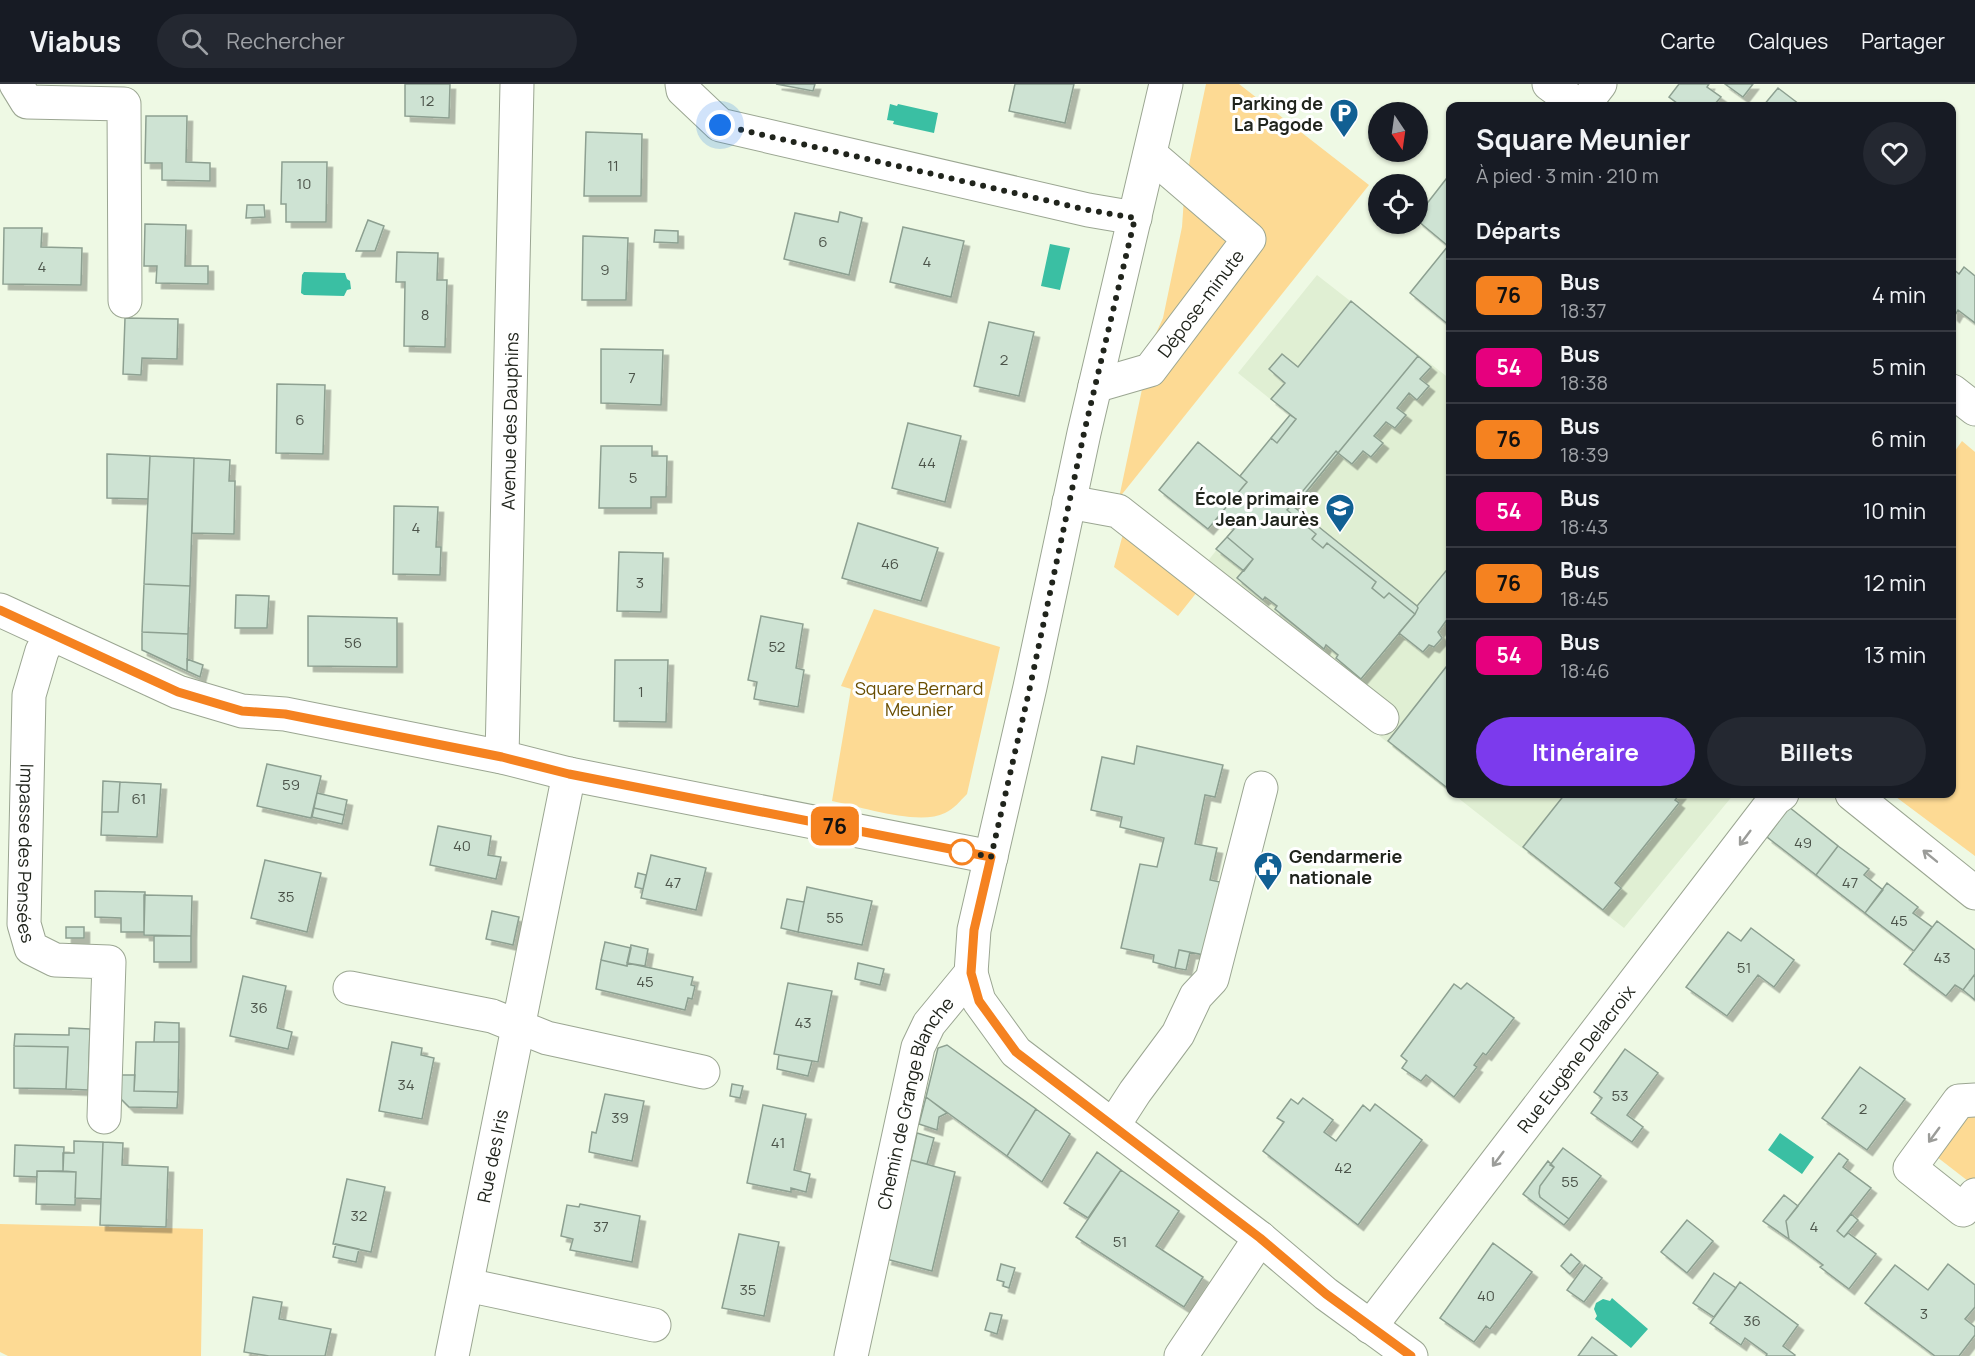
<!DOCTYPE html>
<html lang="fr">
<head>
<meta charset="utf-8">
<style>
  body { margin:0; font-family:Manrope,sans-serif; background:#242831; color:#f1f3f6; height:100vh; display:flex; flex-direction:column; font-size:22px; white-space:nowrap }
  * { box-sizing:border-box; margin:0 }
  p { font-size:20px; color:#9ea1a6 }
  .icon { flex:none; width:33px; height:33px; fill:none; stroke:currentColor; stroke-width:2; stroke-linecap:round; stroke-linejoin:round }
  .map { position:relative; flex:1; overflow:hidden }
  .details { position:absolute; left:1446px; top:18px; width:510px; height:696px; display:flex; flex-direction:column; background:#171b24; border-radius:12px; box-shadow:0 2px 4px #0004 }
  .details>* { flex:none }
  .badge { padding:0 12px; border-radius:9px; font-size:21px; line-height:39px }
  .needle { width:39px; rotate:167deg }
  .buttons { position:absolute; left:1368px; top:18px; display:grid; gap:12px }
  .buttons a { display:grid; place-items:center; width:60px; height:60px; border-radius:50%; background:#171b24; box-shadow:0 2px 4px #0004; font-size:30px }
  .you { position:absolute; width:30px; height:30px; margin:-15px; border:4px solid #fff; border-radius:50%; background:#1a73e8; box-shadow:0 0 0 9px #1a73e833 }
  .map>.badge { position:absolute; translate:-50% -50%; box-shadow:0 0 0 3px #fff }
  h2 { padding:0 30px; font-size:22px; line-height:54px }
  .round { display:grid; place-items:center; flex:none; width:63px; height:63px; border-radius:32px; background:#242831 }
  .headline { display:flex; align-items:center; justify-content:space-between; height:102px; padding:0 30px }
  h1 { font-size:28px; font-weight:700; line-height:45px }
  .button { display:flex; gap:12px; margin-top:auto; padding:12px 30px }
  .button a { flex:1; height:69px; border-radius:36px; background:#7c3aed; color:#fff; font-size:24px; font-weight:700; line-height:69px; text-align:center }
  .button a+a { background:#242831; color:#f1f3f6 }
  ul { padding:0; list-style:none }
  li { display:flex; align-items:center; gap:18px; height:72px; padding:0 30px; border-top:2px solid #363941 }
  li div { flex:1 }
  li b { display:block; font-size:22px }
  li em { font-style:normal }
  li .badge { min-width:66px; font-weight:700; text-align:center }
  header { display:flex; align-items:center; gap:36px; box-sizing:border-box; height:84px; padding:0 30px; background:#171b24; border-bottom:2px solid #363941 }
  header strong { font-size:28px }
  nav { display:flex; gap:33px; margin-inline-start:auto; font-size:21px }
  .search { width:420px; height:54px; background:#242831; display:flex; align-items:center; gap:15px; box-sizing:border-box; padding:0 21px; border-radius:33px; color:#9ea1a6; font-size:22px }
  .map>svg:first-child { display:block }
  .built { fill:#e0efd3 }
  .green { fill:#fdda94 }
  .water { fill:#3abfa3 }
  .building { fill:#cee3d3; stroke:#8da091; stroke-width:1.5; filter:url(#shadow) }
  .lines { fill:none; stroke-linecap:round; stroke-linejoin:round }
  .minor-casing { stroke:#9ba692; stroke-width:35 }
  .minor { stroke:#fff; stroke-width:33 }
  .oneway { stroke:#9b9c99 }
  .line-casing { stroke:#fff; stroke-width:14 }
  .line { stroke:#f58220; stroke-width:9 }
  .walk { stroke:#20241c; stroke-width:6; stroke-dasharray:0 10.8 }
  .stop-dot { fill:#fff; stroke:#f58220; stroke-width:3 }
  .labels { text-anchor:middle; dominant-baseline:central; stroke-width:6; stroke-linejoin:round; paint-order:stroke }
  .number-label { font-size:15px; fill:#4c544a }
  .poi-label { font-size:18px; font-weight:bold; fill:#20241c; stroke:#fff; text-anchor:end }
  .street-label { font-size:18px; fill:#20241c; stroke:#fff }
  .park-label { font-size:18px; fill:#694d00; stroke:#fff }
</style>
</head>
<body>
<header>
<strong>Viabus</strong>
<div class="search"><svg class="icon" aria-label="search" viewBox="0 0 24 24"><circle cx="10" cy="10" r="6"/><path d="M15 15l6 6"/></svg>Rechercher</div>
<nav><a>Carte</a><a>Calques</a><a>Partager</a></nav>
</header>
<div class="map">
<svg width="1975" height="1272" viewBox="0 0 1975 1272">
  <defs>
    <filter id="shadow"><feDropShadow dx="5.5" dy="5.5" stdDeviation="0" flood-color="#0004"/></filter>
  </defs>
  <rect width="100%" height="100%" fill="#eef9e4"/>
  <path class="built" d="M1317 191 1450 295V708L1189 501 1233 445 1218 433 1246 398 1240 392 1290 331 1238 289Z
    M1453 710H1734L1624 844Z"/>
  <path class="green" d="M1206 0H1239L1369 101 1119 414 1152 258 1163 234 1182 143 1185 99Z
    M1962 357 1975 368V772L1892 710H1952V371Z
    M1123 450 1197 508 1178 532 1114 483Z
    M874 525 1000 563 967 710C960 717 954 725 945 729 919 742 862 723 832 717L851 605 841 602Z
    M1963 1031 1975 1032V1095L1968 1097 1937 1073Z
    M0 1140 203 1145 201 1272H8L0 1268Z"/>
  <path class="water" d="M890 20 897 22 898 20 938 29 934 49 893 40 894 37 887 36Z
    M1050 160 1070 164 1060 206 1041 202Z
    M304 188 345 189 347 195 350 197 351 205 347 206 344 212 304 211 301 209 302 191Z
    M1780 1049 1814 1073 1802 1090 1768 1066Z
    M1612 1214 1648 1245 1631 1264 1595 1235 1597 1232 1594 1225 1596 1219 1603 1215 1610 1217Z"/>
  <path class="building" d="M405 0H450L449 34 405 32Z
    M776 0H815L813 7Z
    M1015 0H1074L1065 39 1009 27Z
    M1679 0H1709L1707 3 1721 13 1713 22H1681L1669 13Z
    M1725 0H1753L1743 13Z
    M1778 4 1799 20 1797 22H1763Z
    M146 32H187L186 78 210 79V97L162 96V79H145Z
    M586 48 642 50 641 112H584Z
    M282 78H327L326 138H286V120H281Z
    M1450 90V242L1410 209 1448 162 1418 137V131Z
    M247 121H264L265 133 246 134Z
    M840 128 862 134 849 191 784 175 795 129 838 138Z
    M368 136 384 142 375 167H356Z
    M145 140 186 141 185 182H208V200L156 199 157 182H144Z
    M903 143 964 157 951 213 890 198Z
    M4 144H42L41 163 82 164 81 201 3 200Z
    M655 146 678 147V159L654 158Z
    M583 152 628 154 626 216H582Z
    M397 168 438 169 437 196H447L445 263 404 262 405 198H396Z
    M1964 183 1975 192V239L1958 226 1954 233 1952 231V184L1959 190Z
    M1351 217 1418 272 1338 369 1336 367 1287 426 1316 450 1312 455 1323 464 1327 459 1376 498 1372 504 1384 514 1389 509 1415 530 1361 595 1336 574 1338 571 1326 561 1324 565 1275 525 1277 522 1265 513 1263 516 1237 494 1253 475 1227 453 1234 445 1218 433 1247 398 1240 392 1271 354 1277 359 1296 335 1271 315 1285 299 1269 285 1282 270 1298 283Z
    M125 234 178 235 177 275 142 274 141 291 123 290Z
    M989 238 1034 248 1019 312 974 302Z
    M601 265 663 266 661 321 601 319Z
    M1418 272 1431 283 1420 295 1429 302 1417 316 1409 309 1397 324 1406 331 1395 344 1386 338 1374 352 1383 359 1371 373 1363 367 1352 380 1338 369Z
    M277 300 325 301 323 370 276 369Z
    M1290 331 1296 335 1277 359 1271 354Z
    M908 339 961 352 945 418 892 404Z
    M1198 358 1247 398 1208 445 1159 406Z
    M601 362H652V372H667L666 413H651V424H599Z
    M1336 367 1338 369 1294 423 1417 522 1418 524 1415 530 1389 509 1384 514 1372 504 1376 498 1327 459 1323 464 1312 455 1316 450 1287 426Z
    M107 370 150 372 148 415 107 414Z
    M150 372 194 374 190 502 144 500Z
    M194 374 230 376 229 397H235L234 450 192 449Z
    M394 422 438 423 436 463H441L440 491 393 490Z
    M858 439 938 464 921 517 842 494Z
    M1227 453 1253 475 1244 487 1216 465Z
    M619 468 663 469 661 528 617 527Z
    M1450 482V539L1446 537 1438 548 1442 554 1434 563 1429 561 1423 568 1399 549 1415 530 1418 524 1417 522Z
    M144 500 190 502 188 550 142 548Z
    M236 511 269 512 267 544H235Z
    M308 532 397 534V583L308 582Z
    M761 532 803 540 796 584 804 586 798 623 754 615 757 598 748 596Z
    M142 548 188 550 187 587 142 566Z
    M187 575 203 581 200 593 187 587Z
    M615 576H668L666 638 614 637Z
    M1450 578V706L1388 657Z
    M1137 662 1223 681 1215 713 1205 711 1195 760 1217 764 1210 796 1220 798 1204 871 1179 866 1175 884 1153 878 1154 871 1121 864 1140 780 1157 783 1164 754 1120 743 1122 733 1091 726 1102 673 1134 680Z
    M267 680 321 692 311 734 257 722Z
    M103 697 120 698 118 728H102Z
    M120 698 161 700 157 753 101 751 102 728H118Z
    M317 709 347 716 344 731 314 724Z
    M1565 710H1680L1675 716 1679 719 1615 799 1621 804 1603 826 1523 763Z
    M1789 723 1838 762 1816 791 1767 753Z
    M314 724 344 731 342 740 312 733Z
    M438 742 491 752 488 771 501 773 496 795 430 781Z
    M1838 762 1869 785 1864 791 1883 806 1865 829 1816 791Z
    M651 771 706 784 696 826 641 814Z
    M265 776 321 789 307 848 251 834Z
    M638 789 646 791 643 805 635 803Z
    M1887 799 1918 823 1913 829 1932 843 1914 867 1865 829Z
    M807 803 872 817 862 861 798 848Z
    M95 807 145 808 144 848H121V834L95 833Z
    M144 811 192 812 191 852 144 851Z
    M787 815 804 818 798 848 781 844Z
    M492 827 519 833 513 861 486 855Z
    M1937 837 1975 866V890L1963 906 1955 901 1946 912 1904 880Z
    M66 843H84V854H66Z
    M1751 844 1794 876 1774 903 1758 891 1727 932 1686 903 1728 848 1741 857Z
    M154 852H191V878H154Z
    M605 858 631 864 627 882 601 876Z
    M631 861 648 865 645 882 627 879Z
    M1179 866 1190 868 1186 886 1175 884Z
    M601 876 627 882V879L693 893 691 901 695 902 692 915 688 914 685 926 596 905Z
    M858 879 884 885 880 901 855 895Z
    M1975 890V916L1963 906Z
    M243 892 286 902 277 944 292 948 288 965 230 952Z
    M788 899 832 907 818 978 774 970Z
    M1467 899 1514 934 1486 971 1483 969 1474 981 1477 983 1454 1013 1426 991 1421 997 1402 984 1407 977 1401 972 1454 900 1461 905Z
    M155 938 179 939V958H154Z
    M69 944 90 945 88 1006 66 1005 68 963 14 962 15 950 69 951Z
    M136 958H179L178 1008 134 1007Z
    M392 958 422 964 421 971 434 974 422 1035 379 1027Z
    M947 961 1036 1025 1007 1072 926 1013 938 964Z
    M14 962 68 963 66 1005 14 1004Z
    M1625 965 1658 989 1627 1031 1643 1043 1632 1058 1591 1029 1602 1014 1594 1008Z
    M779 971 812 977 808 992 777 985Z
    M1860 983 1905 1015 1867 1066 1822 1034Z
    M119 991H135L134 1007 178 1008 177 1024 129 1023 118 1012Z
    M732 1000 743 1002 740 1014 730 1012Z
    M605 1010 644 1017 632 1077 589 1068 592 1048 596 1049Z
    M926 1013 947 1029 939 1033 937 1046 919 1040Z
    M1303 1014 1333 1036 1324 1048 1336 1057 1363 1021 1370 1027 1375 1020 1422 1056 1358 1141 1263 1067 1284 1038 1277 1034 1291 1015 1298 1020Z
    M763 1021 806 1030 794 1086 810 1090 806 1108 791 1104V1108L747 1099Z
    M1036 1025 1070 1050 1042 1098 1007 1072Z
    M917 1049 934 1054 927 1080 911 1076Z
    M74 1057 103 1058 101 1115 75 1114 76 1088 63 1087V1069H74Z
    M103 1058 123 1059 122 1081 168 1083 166 1143 100 1141Z
    M15 1061 64 1063 63 1087H37V1093L14 1092Z
    M1563 1064 1601 1092 1569 1135 1540 1113 1539 1109 1540 1102 1554 1083 1550 1081Z
    M1097 1068 1121 1086 1088 1134 1064 1119Z
    M1839 1069 1848 1076 1843 1083 1871 1104 1837 1147 1844 1153 1848 1149 1876 1170 1849 1205 1820 1183 1823 1181 1789 1155 1786 1137Z
    M911 1076 955 1088 932 1187 886 1175Z
    M1548 1077 1554 1083 1540 1102 1539 1109 1540 1113 1569 1135 1564 1141 1523 1110Z
    M1121 1086 1179 1127 1156 1162 1203 1193 1184 1223 1076 1153Z
    M37 1087 76 1088 75 1121 36 1120Z
    M347 1095 385 1103 371 1168 333 1160Z
    M1784 1111 1798 1122 1786 1137 1789 1155 1763 1137Z
    M580 1120 640 1132 632 1178 570 1166 573 1155 561 1152 567 1121 579 1123Z
    M1851 1130 1858 1136 1844 1153 1837 1147Z
    M1687 1136 1713 1157 1687 1189 1661 1168Z
    M739 1150 779 1158 764 1232 722 1224Z
    M1493 1159 1532 1188 1490 1245 1486 1242 1474 1258 1440 1234Z
    M336 1160 359 1165 356 1178 333 1173Z
    M1571 1170 1580 1178 1570 1190 1561 1182Z
    M1001 1180 1015 1184 1009 1204 1003 1202 1004 1198 997 1196Z
    M1948 1180 1975 1201V1223L1965 1235 1975 1243V1251L1959 1272H1935L1865 1219 1895 1181 1928 1206Z
    M1585 1181 1602 1194 1584 1218 1567 1206Z
    M1714 1189 1736 1204 1714 1233 1693 1219Z
    M1740 1198 1798 1241 1783 1262 1795 1271 1794 1272H1766L1767 1270 1745 1254 1741 1261 1710 1239Z
    M253 1213 282 1218 279 1235 331 1245 325 1272H269L244 1268Z
    M990 1229 1002 1231 997 1250 985 1246Z
    M1592 1253 1617 1272H1578Z"/>
  <g class="lines">
    <g class="minor-casing">
      <g id="minor">
        <path d="M16 0 27 18 124 20 125 217"/>
        <path d="M682 0 683 6 720 41 1088 126 1135 134"/>
        <path d="M1549 0 1579 22"/>
        <path d="M1583 22 1600 0"/>
        <path id="s1" d="M1095 302 1150 286 1249 155 1150 70"/>
        <path d="M1952 307 1975 325"/>
        <path d="M1069 418 1118 427 1382 634"/>
        <path d="M0 526 178 608 242 627 285 630 502 673 569 690 991 773"/>
        <path id="s2" d="M52 550 42 567 29 611 24 840 31 864 55 876 109 878 104 1033"/>
        <path id="s3" d="M502 673 517 0"/>
        <path d="M1852 710 1975 809"/>
        <path d="M971 889 979 917 1016 968 1260 1154 1326 1210 1411 1272"/>
        <path d="M350 904 492 932 547 954 703 988"/>
        <path d="M1975 1016 1959 1017 1910 1084 1963 1126 1975 1111"/>
        <path d="M1113 1042 1135 1008 1178 950 1196 912 1212 895 1261 704"/>
        <path d="M467 1201 654 1241"/>
        <path id="s4" d="M1370 1243 1775 715 1782 710"/>
        <path id="s5" d="M452 1272 569 690"/>
        <path id="s6" d="M851 1272 918 963 929 940 971 889 974 846 1030 603 1084 349 1166 0"/>
        <path d="M1181 1272 1260 1154"/>
      </g>
    </g>
    <use href="#minor" class="minor"/>
  </g>
  <defs><path id="oneway-shaft" d="M-6 0H5M1.5-3L5.5 0L1.5 3" fill="none" stroke-width="1.6" stroke-linecap="round" stroke-linejoin="round" transform="scale(1.5)"/></defs>
  <g class="oneway">
    <use href="#oneway-shaft" transform="translate(1745 754) rotate(127)"/>
    <use href="#oneway-shaft" transform="translate(1930 772) rotate(-141)"/>
    <use href="#oneway-shaft" transform="translate(1934 1051) rotate(126)"/>
    <use href="#oneway-shaft" transform="translate(1498 1075) rotate(127)"/>
  </g>
  <g class="lines">
    <g class="line-casing">
      <path id="line" d="M0 526 178 608 242 627 285 630 502 673 569 690 991 773 974 846 971 889 979 917 1016 968 1260 1154 1326 1210 1411 1272"/>
    </g>
    <use href="#line" class="line"/>
    <path class="walk" d="M720 41 1088 126 1135 134 1084 349 1030 603 991 773 959 767 962 768"/>
  </g>
  <defs>
    <g id="parking-pin" transform="scale(1.5)"><path d="M0 17L-7.5 6A9.5 9.5 0 1 1 7.5 6Z" fill="#116093" stroke="#fff"/><path d="M-3.5-5.5H1a3.5 3.5 0 0 1 0 7H-1V5.5H-3.5ZM-1-3.4V-.6H.8a1.4 1.4 0 0 0 0-2.8Z" fill="#fff"/></g>
    <g id="school-pin" transform="scale(1.5)"><path d="M0 17L-7.5 6A9.5 9.5 0 1 1 7.5 6Z" fill="#116093" stroke="#fff"/><path d="M0-5L7-2L0 1L-7-2ZM-4 1L0 2.5L4 1V4Q0 6-4 4Z" fill="#fff"/></g>
    <g id="civic-pin" transform="scale(1.5)"><path d="M0 17L-7.5 6A9.5 9.5 0 1 1 7.5 6Z" fill="#116093" stroke="#fff"/><path d="M-.6-6.5H3V-4.5H.6V-3L4-1V1h2V6H-6V1h2V-1L-.6-3ZM-1.2 2.5V6h2.4V2.5Z" fill="#fff"/></g>
  </defs>
  <g fill-rule="evenodd">
    <use href="#parking-pin" x="1344" y="29"/>
    <use href="#school-pin" x="1340" y="424"/>
    <use href="#civic-pin" x="1268" y="782"/>
  </g>
  <circle class="stop-dot" cx="962" cy="768" r="12"/>
  <g class="labels">
    <g class="number-label">
      <text x="427" y="16">12</text>
      <text x="613" y="81">11</text>
      <text x="304" y="99">10</text>
      <text x="823" y="157">6</text>
      <text x="927" y="177">4</text>
      <text x="42" y="182">4</text>
      <text x="605" y="185">9</text>
      <text x="425" y="230">8</text>
      <text x="1004" y="275">2</text>
      <text x="632" y="293">7</text>
      <text x="300" y="335">6</text>
      <text x="927" y="378">44</text>
      <text x="633" y="393">5</text>
      <text x="416" y="443">4</text>
      <text x="890" y="479">46</text>
      <text x="640" y="498">3</text>
      <text x="353" y="558">56</text>
      <text x="777" y="562">52</text>
      <text x="641" y="607">1</text>
      <text x="291" y="700">59</text>
      <text x="139" y="714">61</text>
      <text x="1803" y="758">49</text>
      <text x="462" y="761">40</text>
      <text x="673" y="798">47</text>
      <text x="1850" y="798">47</text>
      <text x="286" y="812">35</text>
      <text x="835" y="833">55</text>
      <text x="1899" y="836">45</text>
      <text x="1942" y="873">43</text>
      <text x="1744" y="883">51</text>
      <text x="645" y="897">45</text>
      <text x="259" y="923">36</text>
      <text x="803" y="938">43</text>
      <text x="406" y="1000">34</text>
      <text x="1620" y="1011">53</text>
      <text x="1863" y="1024">2</text>
      <text x="620" y="1033">39</text>
      <text x="778" y="1058">41</text>
      <text x="1343" y="1083">42</text>
      <text x="1570" y="1097">55</text>
      <text x="359" y="1131">32</text>
      <text x="601" y="1142">37</text>
      <text x="1814" y="1142">4</text>
      <text x="1120" y="1157">51</text>
      <text x="748" y="1205">35</text>
      <text x="1486" y="1211">40</text>
      <text x="1924" y="1229">3</text>
      <text x="1752" y="1236">36</text>
    </g>
    <g class="poi-label">
      <text x="1323" y="19">Parking de<tspan x="1323" dy="21">La Pagode</tspan></text>
      <text x="1319" y="414">École primaire<tspan x="1319" dy="21">Jean Jaurès</tspan></text>
      <text x="1289" y="772" text-anchor="start">Gendarmerie<tspan x="1289" dy="21">nationale</tspan></text>
    </g>
    <g class="street-label">
      <text stroke="none"><textPath href="#s1" startOffset="141">Dépose-minute</textPath></text>
      <text stroke="none"><textPath href="#s3" startOffset="336">Avenue des Dauphins</textPath></text>
      <text stroke="none"><textPath href="#s2" startOffset="224">Impasse des Pensées</textPath></text>
      <text stroke="none"><textPath href="#s4" startOffset="338">Rue Eugène Delacroix</textPath></text>
      <text stroke="none"><textPath href="#s6" startOffset="262">Chemin de Grange Blanche</textPath></text>
      <text stroke="none"><textPath href="#s5" startOffset="204">Rue des Iris</textPath></text>
    </g>
    <g class="park-label">
      <text x="919" y="604">Square Bernard<tspan x="919" dy="21">Meunier</tspan></text>
    </g>
  </g>
</svg>
<div class="buttons">
<a><svg class="needle" viewBox="-14 -14 28 28"><path d="M0-13l5 13h-10z" fill="#e53935"/><path d="M0 13l5-13h-10z" fill="#9ea1a6"/></svg></a>
<a><svg class="icon" aria-label="locate" viewBox="0 0 24 24"><circle cx="12" cy="12" r="6"/><path d="M12 2v4M12 18v4M2 12h4M18 12h4"/></svg></a>
</div>
<div class="you" style="left:720px;top:41px"></div>
<b class="badge" style="left:835px;top:742px;background:#f58220;color:#111">76</b>
<section class="details">
<div class="headline"><div><h1>Square Meunier</h1><p>À pied · 3 min · 210 m</p></div><a class="round"><svg class="icon" aria-label="heart" viewBox="0 0 24 24"><path d="M12 20l-8-8c-3-5 5-10 8-4 3-6 11-1 8 4z"/></svg></a></div>
<h2>Départs</h2>
<ul>
<li><span class="badge" style="background:#f58220;color:#111">76</span><div><b>Bus</b><p>18:37</p></div><em>4 min</em></li>
<li><span class="badge" style="background:#e6007e;color:#fff">54</span><div><b>Bus</b><p>18:38</p></div><em>5 min</em></li>
<li><span class="badge" style="background:#f58220;color:#111">76</span><div><b>Bus</b><p>18:39</p></div><em>6 min</em></li>
<li><span class="badge" style="background:#e6007e;color:#fff">54</span><div><b>Bus</b><p>18:43</p></div><em>10 min</em></li>
<li><span class="badge" style="background:#f58220;color:#111">76</span><div><b>Bus</b><p>18:45</p></div><em>12 min</em></li>
<li><span class="badge" style="background:#e6007e;color:#fff">54</span><div><b>Bus</b><p>18:46</p></div><em>13 min</em></li>
</ul>
<div class="button"><a>Itinéraire</a><a>Billets</a></div>
</section>
</div>
</body>
</html>
